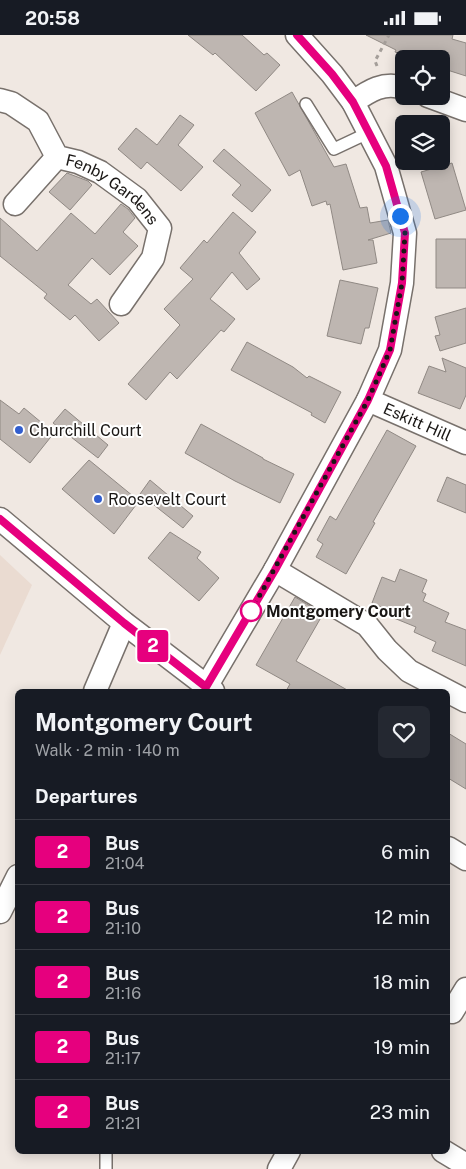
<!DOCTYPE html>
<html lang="en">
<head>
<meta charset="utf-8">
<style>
  body { margin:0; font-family:"Public Sans",sans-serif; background:#242831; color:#f1f3f6; height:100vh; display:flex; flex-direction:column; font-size:19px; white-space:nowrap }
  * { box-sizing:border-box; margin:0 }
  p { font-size:16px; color:#9ea1a6 }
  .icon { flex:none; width:28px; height:28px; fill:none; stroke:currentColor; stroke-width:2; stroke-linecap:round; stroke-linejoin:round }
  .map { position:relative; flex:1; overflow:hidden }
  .panel { position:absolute; left:15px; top:654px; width:435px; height:465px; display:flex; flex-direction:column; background:#171b24; border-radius:8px; box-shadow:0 2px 12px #0003 }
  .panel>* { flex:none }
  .badge { padding:0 10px; border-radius:4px; font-size:18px; line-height:32px }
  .controls { position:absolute; left:395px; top:15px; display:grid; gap:10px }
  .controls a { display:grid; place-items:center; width:55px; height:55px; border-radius:8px; background:#171b24; box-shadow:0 2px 12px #0003; font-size:25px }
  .you { position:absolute; width:25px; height:25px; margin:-12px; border:4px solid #fff; border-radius:50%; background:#1a73e8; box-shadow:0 0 0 8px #1a73e833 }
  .map>.badge { position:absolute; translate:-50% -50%; box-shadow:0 0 0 2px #fff }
  h2 { padding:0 20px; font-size:19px; line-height:45px }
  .round { display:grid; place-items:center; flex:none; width:52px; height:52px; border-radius:8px; background:#242831 }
  .headline { display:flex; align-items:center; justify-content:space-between; height:85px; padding:0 20px }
  h1 { font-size:24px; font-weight:700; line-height:38px }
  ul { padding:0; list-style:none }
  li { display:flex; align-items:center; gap:15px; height:65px; padding:0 20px; border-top:1px solid #363941 }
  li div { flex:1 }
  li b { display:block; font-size:19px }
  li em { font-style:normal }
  li .badge { min-width:55px; font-weight:700; text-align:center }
  .status { display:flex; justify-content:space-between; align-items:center; height:35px; padding:0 25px; background:#171b24; direction:ltr }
  .status svg { height:14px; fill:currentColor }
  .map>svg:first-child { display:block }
  .built { fill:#eadbd1 }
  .building { fill:#beb6b1; stroke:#908984 }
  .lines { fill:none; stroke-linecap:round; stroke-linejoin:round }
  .lane-casing { stroke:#78716c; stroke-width:14 }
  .street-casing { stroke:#78716c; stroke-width:25 }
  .path { stroke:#a49e99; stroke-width:3; stroke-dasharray:4 4; stroke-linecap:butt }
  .lane { stroke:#fff; stroke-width:11 }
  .street { stroke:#fff; stroke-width:22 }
  .line-casing { stroke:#fff; stroke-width:11 }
  .line { stroke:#e6007e; stroke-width:8 }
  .walk { stroke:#1a1715; stroke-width:5; stroke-dasharray:0 9 }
  .poi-dot { fill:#325ece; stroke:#fff; stroke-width:2 }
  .stop-dot { fill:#fff; stroke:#e6007e; stroke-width:2.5 }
  .labels { text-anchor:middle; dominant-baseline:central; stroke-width:4; stroke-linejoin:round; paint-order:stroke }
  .street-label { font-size:16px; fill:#1a1715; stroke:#fff }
  .poi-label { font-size:16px; fill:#1a1715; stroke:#fff; text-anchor:start }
  .stop-label { font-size:16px; font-weight:bold; fill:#1a1715; stroke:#fff; text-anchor:start }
</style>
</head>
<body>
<div class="status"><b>20:58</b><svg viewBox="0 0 49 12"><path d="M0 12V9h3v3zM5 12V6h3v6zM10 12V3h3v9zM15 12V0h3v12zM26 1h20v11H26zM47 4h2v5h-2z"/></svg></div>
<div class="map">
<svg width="466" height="1134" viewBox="0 0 466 1134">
  <rect width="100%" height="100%" fill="#f0e8e2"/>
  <path class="built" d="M0 520 32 550 0 620Z"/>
  <path class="building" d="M188 0H242L264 20 267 18 280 30 256 56 215 18 213 20Z
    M366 0H453L452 4 466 8V41L441 33V24H415L395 17 396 15Z
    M292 57 334 132 346 129 360 173 367 172 370 188 388 185 391 198 368 205H373L377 228 343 235 330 169 327 170 326 166 312 171 300 135 289 141 255 78Z
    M180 80 194 90 178 110 203 132 181 156 147 127 141 134 118 114 136 93 157 110Z
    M224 114 271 155 252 177 232 160 241 150 213 126Z
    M452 128 466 175 435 184 421 137Z
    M67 138 88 146 92 150 70 175 49 157Z
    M121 169 128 174 135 183 123 197 138 211 110 240 92 223 68 250 91 269 97 264 119 288 99 306 75 280 70 285 44 263 47 259 0 221V183L37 216 71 178 95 199Z
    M233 177 256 197 239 218 260 244 247 255 232 237 210 264 235 284 224 297 221 295 177 344 170 337 146 365 128 349 180 290 164 274 193 244 180 233 204 205 207 208Z
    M436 204H466V253H436Z
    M340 245 378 253 369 293H365L361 309 327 301Z
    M466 273V308L440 316 435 301 440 300 435 282Z
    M247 307 293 332 307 343 309 341 341 357 325 388 311 380 312 378 231 335Z
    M442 323 466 333V360L460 374 418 358 429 331 446 337Z
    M0 365 19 379 24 373 54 398 30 428 0 404Z
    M65 374 108 410 98 423 53 388Z
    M201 389 263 423V424L294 439 280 468 235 446 185 418Z
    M387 395 416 411 373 487 375 488 346 539 316 522 323 509 317 505 330 481 336 485Z
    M89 425 139 466 114 499 62 454Z
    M447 442 466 450V478L437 466Z
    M150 445 193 481 183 493 140 459Z
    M170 497 201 517 197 523 219 543 199 566 148 523Z
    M400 534 427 545 422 557 426 559 423 566 449 578 445 587 466 595V631L432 616 436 607 414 597 416 592 384 579 386 574 372 568 382 542 395 547Z
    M295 562 323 579 296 626 349 656H286L290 649 256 630Z
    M448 698 466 709V754L448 743Z"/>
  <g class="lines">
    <g class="lane-casing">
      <path id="lane" d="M306 69 334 114 368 98
        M106 1117V1134"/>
    </g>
    <g class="street-casing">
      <g id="street">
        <path d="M428 61 466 75"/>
        <path id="s1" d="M0 65 11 68 38 86 57 122 78 127 100 137 137 164 160 193 153 223 121 269"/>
        <path d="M353 67C369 56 384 46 404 53"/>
        <path d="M15 169 57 122"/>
        <path id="s2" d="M368 365 466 408"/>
        <path d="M0 484 124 588 213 656"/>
        <path d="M275 535 367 590 387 615 409 636 466 666"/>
        <path d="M206 652 275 535 368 365 390 315 402 248 405 198 386 131 353 67 332 39 297 0"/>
        <path d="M95 656 124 588"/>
        <path d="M448 813 466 824"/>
        <path d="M0 877 18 841"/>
        <path d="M452 977 466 954"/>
        <path d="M443 1116 466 1130"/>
        <path d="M279 1134 289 1116"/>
      </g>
    </g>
    <path class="path" d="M377 31 375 26 389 0"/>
    <use href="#lane" class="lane"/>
    <use href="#street" class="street"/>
  </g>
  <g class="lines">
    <g class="line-casing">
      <path id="line" d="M0 484 124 588 206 652 275 535 368 365 390 315 402 248 405 198 386 131 353 67 332 39 297 0"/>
    </g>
    <use href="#line" class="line"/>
    <path class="walk" d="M251 576 368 365 390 315 402 248 405 198 400 181"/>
  </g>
  <g class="poi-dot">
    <circle cx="19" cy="395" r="5"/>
    <circle cx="98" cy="464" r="5"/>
  </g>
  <circle class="stop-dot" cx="251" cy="576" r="10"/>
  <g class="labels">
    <g class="street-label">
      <text stroke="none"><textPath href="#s1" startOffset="150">Fenby Gardens</textPath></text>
      <text stroke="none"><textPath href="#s2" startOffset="54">Eskitt Hill</textPath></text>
    </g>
    <g class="poi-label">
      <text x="29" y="395">Churchill Court</text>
      <text x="108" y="464">Roosevelt Court</text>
    </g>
    <g class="stop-label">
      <text x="266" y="576">Montgomery Court</text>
    </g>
  </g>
</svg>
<div class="controls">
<a><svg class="icon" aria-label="locate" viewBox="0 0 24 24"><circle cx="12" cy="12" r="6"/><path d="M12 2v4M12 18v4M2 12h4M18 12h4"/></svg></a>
<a><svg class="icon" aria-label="layers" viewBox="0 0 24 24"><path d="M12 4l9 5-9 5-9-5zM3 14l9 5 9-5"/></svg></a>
</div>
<div class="you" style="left:400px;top:181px"></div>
<b class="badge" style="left:153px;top:611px;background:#e6007e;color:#fff">2</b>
<section class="panel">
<div class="headline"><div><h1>Montgomery Court</h1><p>Walk · 2 min · 140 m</p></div><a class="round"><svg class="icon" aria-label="heart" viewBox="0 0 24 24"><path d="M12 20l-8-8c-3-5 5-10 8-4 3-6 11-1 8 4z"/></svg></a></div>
<h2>Departures</h2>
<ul>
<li><span class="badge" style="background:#e6007e;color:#fff">2</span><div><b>Bus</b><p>21:04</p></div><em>6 min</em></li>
<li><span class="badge" style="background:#e6007e;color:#fff">2</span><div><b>Bus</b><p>21:10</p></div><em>12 min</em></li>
<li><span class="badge" style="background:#e6007e;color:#fff">2</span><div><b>Bus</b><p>21:16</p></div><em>18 min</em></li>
<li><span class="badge" style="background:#e6007e;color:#fff">2</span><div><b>Bus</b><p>21:17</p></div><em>19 min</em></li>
<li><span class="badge" style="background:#e6007e;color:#fff">2</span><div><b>Bus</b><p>21:21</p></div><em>23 min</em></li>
</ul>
</section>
</div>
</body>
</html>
